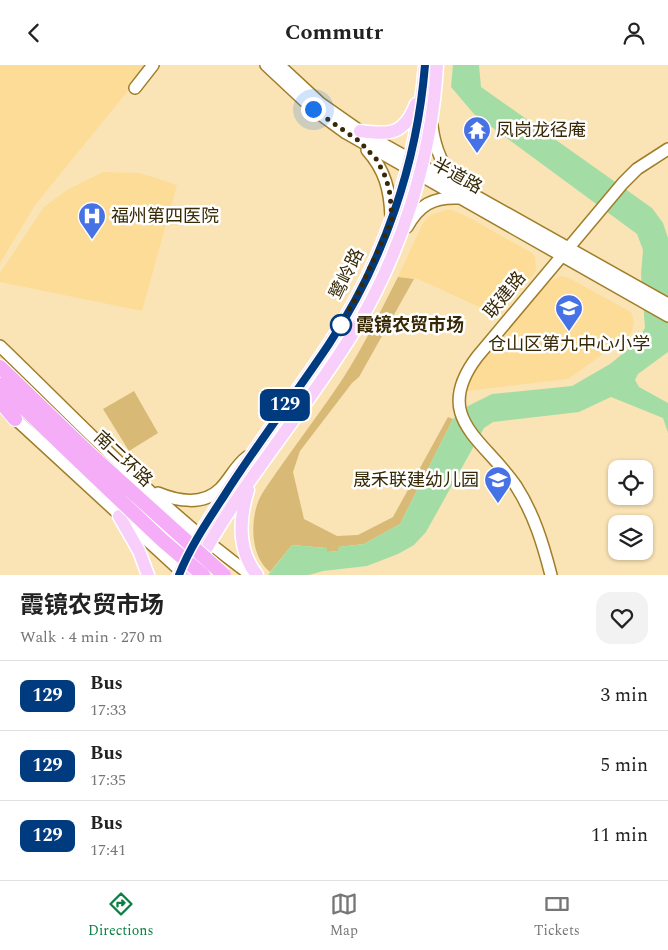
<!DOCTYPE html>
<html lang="en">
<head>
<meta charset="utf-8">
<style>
  body { margin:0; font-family:Spectral,"Noto Sans SC",serif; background:#f2f2f2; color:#222; height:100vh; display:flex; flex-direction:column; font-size:19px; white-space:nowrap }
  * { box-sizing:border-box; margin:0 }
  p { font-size:16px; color:#767676 }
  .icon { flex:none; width:28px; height:28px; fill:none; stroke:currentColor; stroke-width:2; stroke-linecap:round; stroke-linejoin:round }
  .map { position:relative; height:510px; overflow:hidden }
  .sheet { display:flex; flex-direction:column; background:#fff; flex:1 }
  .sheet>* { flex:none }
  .badge { padding:0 10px; border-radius:8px; font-size:18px; line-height:32px }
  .controls { position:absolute; left:608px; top:395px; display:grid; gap:10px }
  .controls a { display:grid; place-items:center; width:45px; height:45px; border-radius:10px; background:#fff; box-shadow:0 1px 4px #0004; font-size:25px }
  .you { position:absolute; width:25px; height:25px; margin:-12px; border:4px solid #fff; border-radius:50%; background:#1a73e8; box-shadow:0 0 0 8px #1a73e833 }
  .map>.badge { position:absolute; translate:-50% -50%; box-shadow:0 0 0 2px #fff }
  .round { display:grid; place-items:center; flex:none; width:52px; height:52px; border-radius:15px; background:#f2f2f2 }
  .head { display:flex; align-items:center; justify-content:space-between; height:85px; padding:0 20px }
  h1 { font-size:24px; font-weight:700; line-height:38px }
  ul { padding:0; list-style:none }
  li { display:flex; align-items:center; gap:15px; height:70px; padding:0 20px; border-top:1px solid #e0e0e0 }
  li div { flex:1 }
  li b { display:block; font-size:19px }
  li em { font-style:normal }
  li .badge { min-width:55px; font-weight:700; text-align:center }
  header { display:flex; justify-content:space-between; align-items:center; height:65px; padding:0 20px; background:#fff; font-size:22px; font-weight:700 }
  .tab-bar { display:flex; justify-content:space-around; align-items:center; height:70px; border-top:1px solid #e0e0e0; background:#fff; font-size:14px; color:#767676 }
  .tab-bar a { display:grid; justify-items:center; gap:2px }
  .tab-bar .selected { color:#0b8043 }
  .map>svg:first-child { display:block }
  .built { fill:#fcdc96 }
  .park { fill:#d8b976 }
  .water { fill:#a3dda5 }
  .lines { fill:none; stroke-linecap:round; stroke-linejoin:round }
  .secondary-casing { stroke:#a07d28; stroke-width:14 }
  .primary-casing { stroke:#fff; stroke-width:15 }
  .highway-casing { stroke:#fff; stroke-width:16 }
  .secondary { stroke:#fff; stroke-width:11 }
  .primary { stroke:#f8cefa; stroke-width:12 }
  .highway { stroke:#f4adf6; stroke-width:14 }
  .highway-bridge-casing { stroke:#fff; stroke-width:16; stroke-linecap:butt }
  .highway-bridge { stroke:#f4adf6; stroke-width:14 }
  .line-casing { stroke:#fff; stroke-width:11 }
  .line { stroke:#003b80; stroke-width:8 }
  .walk { stroke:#382905; stroke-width:5; stroke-dasharray:0 9 }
  .stop-dot { fill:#fff; stroke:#003b80; stroke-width:2.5 }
  .labels { text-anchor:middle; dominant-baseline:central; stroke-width:5; stroke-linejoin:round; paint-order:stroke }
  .poi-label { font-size:18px; fill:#382905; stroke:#fff; text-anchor:start }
  .street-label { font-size:18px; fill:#382905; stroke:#fff }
  .stop-label { font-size:18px; font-weight:bold; fill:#382905; stroke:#fff; text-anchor:start }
</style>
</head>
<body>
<header><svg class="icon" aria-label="back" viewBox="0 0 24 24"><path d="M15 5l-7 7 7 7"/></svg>Commutr<svg class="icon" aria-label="person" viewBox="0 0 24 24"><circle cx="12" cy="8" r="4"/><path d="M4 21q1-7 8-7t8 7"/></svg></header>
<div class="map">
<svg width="668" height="510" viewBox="0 0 668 510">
  <rect width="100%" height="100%" fill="#fae4b5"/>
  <path class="built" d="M0 0H149L35 140 0 198Z
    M103 107 140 108 177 120 142 246 0 217V208L44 142 67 125Z
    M446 145H452L468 152 532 188 535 192 536 206 499 251 418 214 398 212 423 158 431 150Z
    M560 211 569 213 631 247 634 258 631 269 568 314 466 326 477 302 548 218Z"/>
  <path class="park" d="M398 212 414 214 359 312 352 318 300 386 293 407 304 454 337 471 358 470 393 452 448 352 453 354 400 459 364 479 338 482V486L327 487V483L292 480 270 507C251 492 250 459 258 437 262 427 270 417 276 408 294 382 313 357 331 331 358 293 377 253 398 212Z
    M134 326 158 368 129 386 103 344Z"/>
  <path class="water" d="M453 0H479L481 22 652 143 663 158 668 173V287L638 309 635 315 639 322 668 338V368L663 353 611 332 579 347 493 357 484 363 426 467 414 480 398 489 367 501 323 506 309 510H268L292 480 327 483V487L338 486V482L364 479 400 459 453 354 468 341 492 329 572 321 610 299 635 279 645 263 641 209 643 185 637 169 474 49 451 22Z"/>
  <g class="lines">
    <g class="secondary-casing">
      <path id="secondary" d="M266 0 313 44 346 68 668 251
        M279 0 320 38 360 66 668 239
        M135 23 153 0
        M432 61C435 85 443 100 456 120
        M367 85C385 105 390 125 391 152
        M407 162C419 140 433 132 458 133
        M0 281C81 359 160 444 251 510
        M9 348 185 510
        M158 428C177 436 203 441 220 424 230 414 235 401 247 392
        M551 510C543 479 534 449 516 421 484 374 431 353 477 292L623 118 637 104 668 84"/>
    </g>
    <g class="primary-casing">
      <path id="primary" d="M360 66C390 70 404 70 416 39
        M248 425C239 454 237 485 257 510
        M119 451 139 486 148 510
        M179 510C191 482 207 457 224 431 257 379 295 330 329 279 384 196 417 99 425 0
        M192 510C236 423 302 351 353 268 401 189 432 93 437 0"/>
    </g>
    <g class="highway-casing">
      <path id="highway" d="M0 302 90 389
        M0 320 81 398
        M0 336 15 354"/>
    </g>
    <use href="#secondary" class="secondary"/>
    <use href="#primary" class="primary"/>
    <use href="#highway" class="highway"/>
    <g class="highway-bridge-casing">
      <path id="highway-bridge" d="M90 389 224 510
        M81 398 162 475 203 510"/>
    </g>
    <use href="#highway-bridge" class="highway-bridge"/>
  </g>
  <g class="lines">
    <g class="line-casing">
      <path id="line" d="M179 510C190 482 207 457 224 431 257 379 295 330 329 279 384 196 417 99 425 0"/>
    </g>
    <use href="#line" class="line"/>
    <path class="walk" d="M313 44 359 76 377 95 386 113 390 129 392 154 383 175 357 231 337 266 341 260"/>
  </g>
  <defs>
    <g id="temple-pin" transform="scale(1.4375)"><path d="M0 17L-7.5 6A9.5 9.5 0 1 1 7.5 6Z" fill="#4772e5" stroke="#fff"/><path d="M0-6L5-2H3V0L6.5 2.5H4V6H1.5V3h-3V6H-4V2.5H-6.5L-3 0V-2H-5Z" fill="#fff"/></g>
    <g id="hospital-pin" transform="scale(1.4375)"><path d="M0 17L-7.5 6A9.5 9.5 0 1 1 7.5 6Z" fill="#4772e5" stroke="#fff"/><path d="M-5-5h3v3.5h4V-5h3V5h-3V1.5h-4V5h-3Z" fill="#fff"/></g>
    <g id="school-pin" transform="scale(1.4375)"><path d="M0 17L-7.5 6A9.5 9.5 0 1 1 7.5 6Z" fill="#4772e5" stroke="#fff"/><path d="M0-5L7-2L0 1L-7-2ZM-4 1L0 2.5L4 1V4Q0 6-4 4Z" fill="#fff"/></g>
  </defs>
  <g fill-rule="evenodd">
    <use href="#temple-pin" x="477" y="65"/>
    <use href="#hospital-pin" x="92" y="151"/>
    <use href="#school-pin" x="569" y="243"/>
    <use href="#school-pin" x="498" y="415"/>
  </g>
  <circle class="stop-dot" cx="341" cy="260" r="10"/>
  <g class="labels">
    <g class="poi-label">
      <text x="496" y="65">凤岗龙径庵</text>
      <text x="111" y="151">福州第四医院</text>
      <text x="569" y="279" text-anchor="middle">仓山区第九中心小学</text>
      <text x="479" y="415" text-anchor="end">晟禾联建幼儿园</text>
    </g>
    <g class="street-label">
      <text transform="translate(457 111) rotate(29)">半道路</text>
      <text transform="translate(347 209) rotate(-64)">鹭岭路</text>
      <text transform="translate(505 230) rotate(-51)">联建路</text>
      <text transform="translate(123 394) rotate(43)">南二环路</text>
    </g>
    <g class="stop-label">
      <text x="356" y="260">霞镜农贸市场</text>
    </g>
  </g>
</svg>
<div class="controls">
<a><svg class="icon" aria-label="locate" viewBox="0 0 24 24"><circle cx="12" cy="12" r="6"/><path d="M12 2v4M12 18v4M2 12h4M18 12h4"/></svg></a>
<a><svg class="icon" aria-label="layers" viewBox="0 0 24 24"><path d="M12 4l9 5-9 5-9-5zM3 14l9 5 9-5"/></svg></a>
</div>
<div class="you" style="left:313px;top:44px"></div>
<b class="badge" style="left:285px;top:340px;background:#003b80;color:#fff">129</b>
</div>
<section class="sheet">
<div class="head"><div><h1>霞镜农贸市场</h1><p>Walk · 4 min · 270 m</p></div><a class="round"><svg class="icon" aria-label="heart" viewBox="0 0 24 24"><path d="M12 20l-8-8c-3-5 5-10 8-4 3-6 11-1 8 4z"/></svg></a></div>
<ul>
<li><span class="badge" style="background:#003b80;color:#fff">129</span><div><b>Bus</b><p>17:33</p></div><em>3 min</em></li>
<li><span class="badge" style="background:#003b80;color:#fff">129</span><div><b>Bus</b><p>17:35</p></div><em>5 min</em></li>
<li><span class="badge" style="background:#003b80;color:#fff">129</span><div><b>Bus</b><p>17:41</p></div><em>11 min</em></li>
</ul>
</section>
<nav class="tab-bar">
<a class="selected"><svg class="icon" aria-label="directions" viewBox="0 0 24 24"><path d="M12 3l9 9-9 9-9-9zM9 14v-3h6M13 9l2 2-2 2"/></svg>Directions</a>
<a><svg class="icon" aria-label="map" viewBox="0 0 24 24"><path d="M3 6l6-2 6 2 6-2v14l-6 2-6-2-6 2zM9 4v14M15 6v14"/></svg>Map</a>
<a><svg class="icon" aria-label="tickets" viewBox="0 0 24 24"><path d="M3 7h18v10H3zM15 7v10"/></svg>Tickets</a>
</nav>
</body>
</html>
